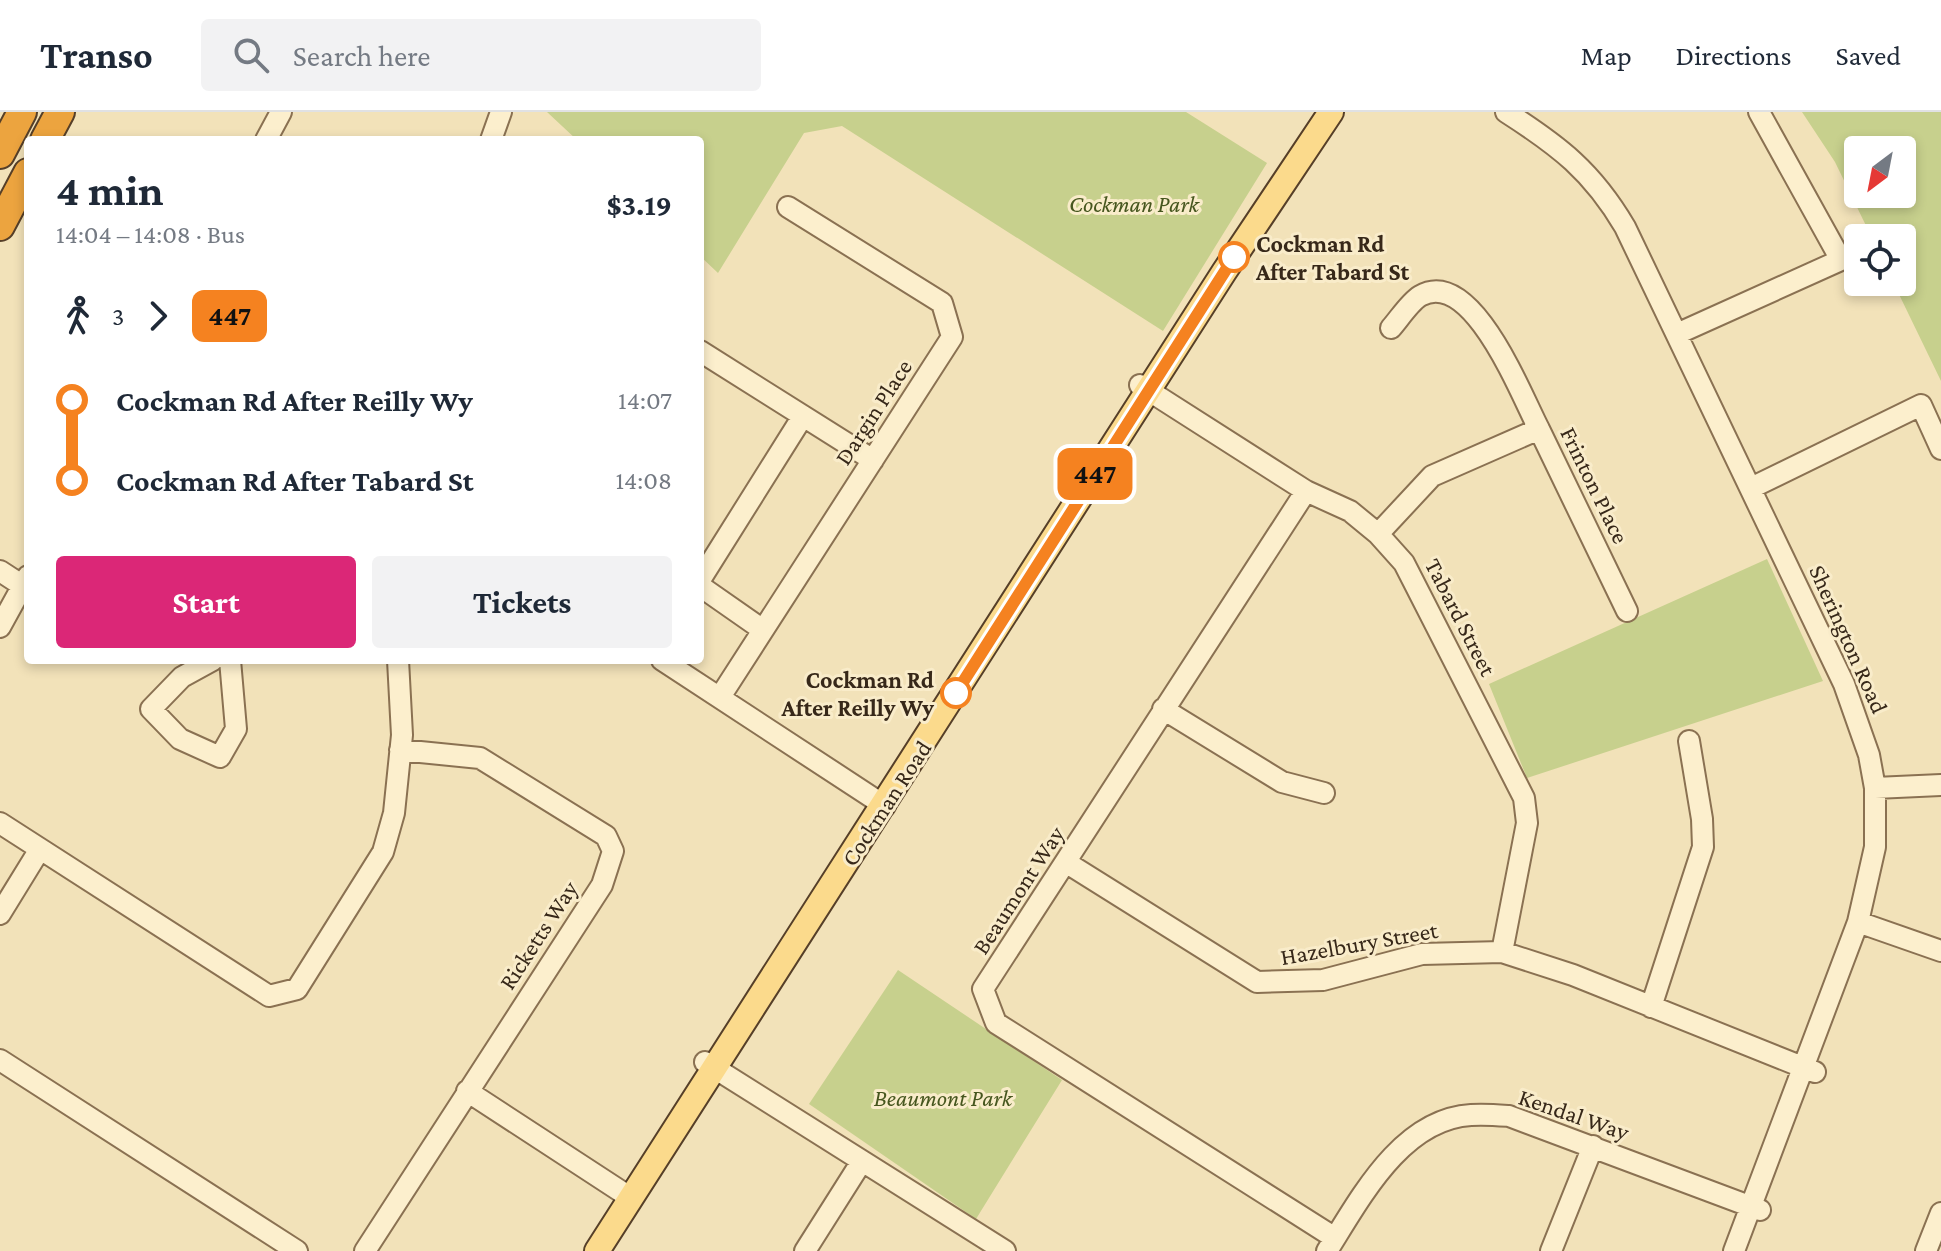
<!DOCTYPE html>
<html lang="en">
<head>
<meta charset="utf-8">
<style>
  body { margin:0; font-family:"Crimson Pro",serif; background:#f2f2f3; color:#1f2937; height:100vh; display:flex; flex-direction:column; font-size:30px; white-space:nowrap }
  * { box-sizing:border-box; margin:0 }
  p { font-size:26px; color:#747a83 }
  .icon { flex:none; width:44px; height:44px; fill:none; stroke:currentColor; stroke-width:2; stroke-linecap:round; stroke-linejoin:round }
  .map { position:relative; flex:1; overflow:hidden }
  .panel { position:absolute; left:24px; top:24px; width:680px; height:528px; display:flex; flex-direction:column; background:#fff; border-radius:8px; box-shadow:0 4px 12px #0003 }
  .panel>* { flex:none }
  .badge { padding:0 16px; border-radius:12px; font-size:28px; line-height:52px }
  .needle { width:52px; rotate:212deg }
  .fabs { position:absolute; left:1844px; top:24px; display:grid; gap:16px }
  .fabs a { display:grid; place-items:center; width:72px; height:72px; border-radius:8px; background:#fff; box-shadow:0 4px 12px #0003; font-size:40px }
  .map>.badge { position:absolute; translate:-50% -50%; box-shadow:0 0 0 4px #fff }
  .legs { display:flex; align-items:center; gap:12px; height:88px; padding:0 32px; font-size:26px }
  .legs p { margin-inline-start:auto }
  .headline { display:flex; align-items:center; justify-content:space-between; height:136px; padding:0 32px }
  h1 { font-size:44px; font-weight:700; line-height:60px }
  .action { display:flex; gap:16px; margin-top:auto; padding:16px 32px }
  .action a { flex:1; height:92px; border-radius:8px; background:#db2777; color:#fff; font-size:32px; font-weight:700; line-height:92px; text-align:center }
  .action a+a { background:#f2f2f3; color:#1f2937 }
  ul { padding:0 32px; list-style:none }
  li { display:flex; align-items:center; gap:28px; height:80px; font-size:30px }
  li i { display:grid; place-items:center; width:12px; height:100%; margin:0 10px; background:currentColor }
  li i::after { content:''; width:20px; height:20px; margin:-10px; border:6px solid; border-radius:50%; background:#fff }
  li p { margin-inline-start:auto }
  li:first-child i { background:linear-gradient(#0000 50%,currentColor 0) }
  li:last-child i { background:linear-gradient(currentColor 50%,#0000 0) }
  header { display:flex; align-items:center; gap:48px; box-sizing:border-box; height:112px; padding:0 40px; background:#fff; border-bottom:2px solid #e0e1e3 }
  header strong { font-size:38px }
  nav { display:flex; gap:44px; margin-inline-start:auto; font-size:28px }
  .search { width:560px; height:72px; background:#f2f2f3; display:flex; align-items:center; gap:20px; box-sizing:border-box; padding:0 28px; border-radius:8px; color:#747a83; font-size:30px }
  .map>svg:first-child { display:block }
  .green { fill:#c7d08d; fill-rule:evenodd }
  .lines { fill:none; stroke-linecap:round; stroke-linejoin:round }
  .minor-casing { stroke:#8a7152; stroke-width:24 }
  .major-casing { stroke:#563f28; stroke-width:28 }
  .highway-casing { stroke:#563f28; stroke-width:32 }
  .minor { stroke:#fcefcd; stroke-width:20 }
  .major { stroke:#fbda8c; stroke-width:24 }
  .highway { stroke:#eca43f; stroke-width:28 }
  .line-1-casing { stroke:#fff; stroke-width:18 }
  .line-1 { stroke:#f58220; stroke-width:12 }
  .stop-1-dot { fill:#fff; stroke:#f58220; stroke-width:4 }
  .labels { text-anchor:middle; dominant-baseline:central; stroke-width:6; stroke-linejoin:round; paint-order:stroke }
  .park-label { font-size:24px; font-style:italic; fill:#46561e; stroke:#f9ecca }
  .stop-label { font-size:24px; font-weight:bold; fill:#372819; stroke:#f9ecca; text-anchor:start }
  .street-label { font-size:24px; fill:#372819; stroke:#f9ecca }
</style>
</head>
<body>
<header>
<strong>Transo</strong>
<div class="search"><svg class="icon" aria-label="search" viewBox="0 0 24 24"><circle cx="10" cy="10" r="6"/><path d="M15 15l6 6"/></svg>Search here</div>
<nav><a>Map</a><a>Directions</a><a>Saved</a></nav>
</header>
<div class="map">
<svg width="1941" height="1139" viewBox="0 0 1941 1139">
  <rect width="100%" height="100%" fill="#f2e2b9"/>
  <path class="green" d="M547 0H1186L1267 51 1163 219 842 14 804 21 718 161 700 144V28H577Z
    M1802 0H1941V269L1893 170H1902V126H1872L1835 50ZM1902 38V82H1858V38Z
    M1767 447 1823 569 1527 666 1489 572Z
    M898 858 1062 968 976 1107 809 992Z"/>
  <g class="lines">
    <g class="minor-casing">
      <path id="minor" d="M1506 0C1559 34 1592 59 1625 115L1844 572 1869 643 1875 676V735L1858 810 1734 1139
        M266 28 281 0
        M491 28 501 0
        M1391 216C1399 207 1410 190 1420 184 1472 154 1521 283 1539 317
        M1679 221 1841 148 1759 0
        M700 239 873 348
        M1140 273 1306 379 1350 399 1378 422 1404 451 1524 686 1527 711 1502 840
        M1751 376 1921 293 1941 337
        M1306 379 983 877 996 911 1335 1126
        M1378 422 1432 364 1539 317 1627 499
        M0 459 23 474
        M700 468 803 304
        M700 474 763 518
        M0 515 28 464
        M213 548 182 565 151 597 180 627 220 645 236 617 230 548
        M662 548 885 694
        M720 585 952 225 942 191 788 95
        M1163 597 1282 670 1324 681
        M1875 676 1941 673
        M0 711 269 884 297 877 383 740 394 701 402 623 398 548
        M1067 751 1257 870 1323 868 1422 842 1502 840 1573 863 1815 960
        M0 802 40 737
        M1858 810 1941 839
        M1651 895 1703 735 1702 707 1689 629
        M0 948 297 1139
        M705 950 1005 1139
        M467 979 631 1086
        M365 1139 602 773 613 739 606 724 480 646 400 638
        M805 1139 862 1049
        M1327 1139C1360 1087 1401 1007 1471 1003 1484 1002 1496 1003 1509 1004L1760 1098
        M1551 1139 1593 1034
        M1926 1139 1941 1101"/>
    </g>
    <g class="major-casing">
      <path id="major" d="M597 1139 1224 160 1331 0"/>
    </g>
    <g class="highway-casing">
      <path id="highway" d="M45 28 60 0
        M0 42 22 0
        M0 114 28 61"/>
    </g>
    <use href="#minor" class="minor"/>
    <use href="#major" class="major"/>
    <use href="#highway" class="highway"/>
  </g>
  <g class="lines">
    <g class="line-1-casing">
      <path id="line-1" d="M956 581 1234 145"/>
    </g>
    <use href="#line-1" class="line-1"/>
  </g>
  <g class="stop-1-dot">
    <circle cx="1234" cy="145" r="14"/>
    <circle cx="956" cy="581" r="14"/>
  </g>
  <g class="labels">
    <g class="park-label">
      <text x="1134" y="91">Cockman Park</text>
      <text x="943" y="985">Beaumont Park</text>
    </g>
    <g class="stop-label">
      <text x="1256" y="131">Cockman Rd<tspan x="1256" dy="28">After Tabard St</tspan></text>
      <text x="934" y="567" text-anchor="end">Cockman Rd<tspan x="934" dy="28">After Reilly Wy</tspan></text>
    </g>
    <g class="street-label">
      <text transform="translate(873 300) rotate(-57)">Dargin Place</text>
      <text transform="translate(1595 373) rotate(64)">Frinton Place</text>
      <text transform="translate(1461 505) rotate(63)">Tabard Street</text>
      <text transform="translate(1849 527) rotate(66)">Sherington Road</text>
      <text transform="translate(886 691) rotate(-57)">Cockman Road</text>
      <text transform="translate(1018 778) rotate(-57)">Beaumont Way</text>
      <text transform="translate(538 823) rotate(-57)">Ricketts Way</text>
      <text transform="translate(1359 831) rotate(-10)">Hazelbury Street</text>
      <text transform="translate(1574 1002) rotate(19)">Kendal Way</text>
    </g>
  </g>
</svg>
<div class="fabs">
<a><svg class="needle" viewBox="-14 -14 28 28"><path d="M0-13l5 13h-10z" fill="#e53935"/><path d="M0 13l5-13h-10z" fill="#747a83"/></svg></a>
<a><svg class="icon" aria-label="locate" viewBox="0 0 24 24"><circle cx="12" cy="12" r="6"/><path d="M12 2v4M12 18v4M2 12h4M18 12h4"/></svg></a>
</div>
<b class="badge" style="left:1095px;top:362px;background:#f58220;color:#111">447</b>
<section class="panel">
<div class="headline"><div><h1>4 min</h1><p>14:04 – 14:08 · Bus</p></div><b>$3.19</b></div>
<div class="legs"><svg class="icon" aria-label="walk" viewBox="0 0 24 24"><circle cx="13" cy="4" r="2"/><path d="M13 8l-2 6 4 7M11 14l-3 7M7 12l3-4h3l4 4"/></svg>3<svg class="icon" aria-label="forward" viewBox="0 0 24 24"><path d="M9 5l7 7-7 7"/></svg><b class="badge" style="background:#f58220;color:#111">447</b></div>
<ul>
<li><i style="color:#f58220"></i><b>Cockman Rd After Reilly Wy</b><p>14:07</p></li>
<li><i style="color:#f58220"></i><b>Cockman Rd After Tabard St</b><p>14:08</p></li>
</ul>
<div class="action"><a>Start</a><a>Tickets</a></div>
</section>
</div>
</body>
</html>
